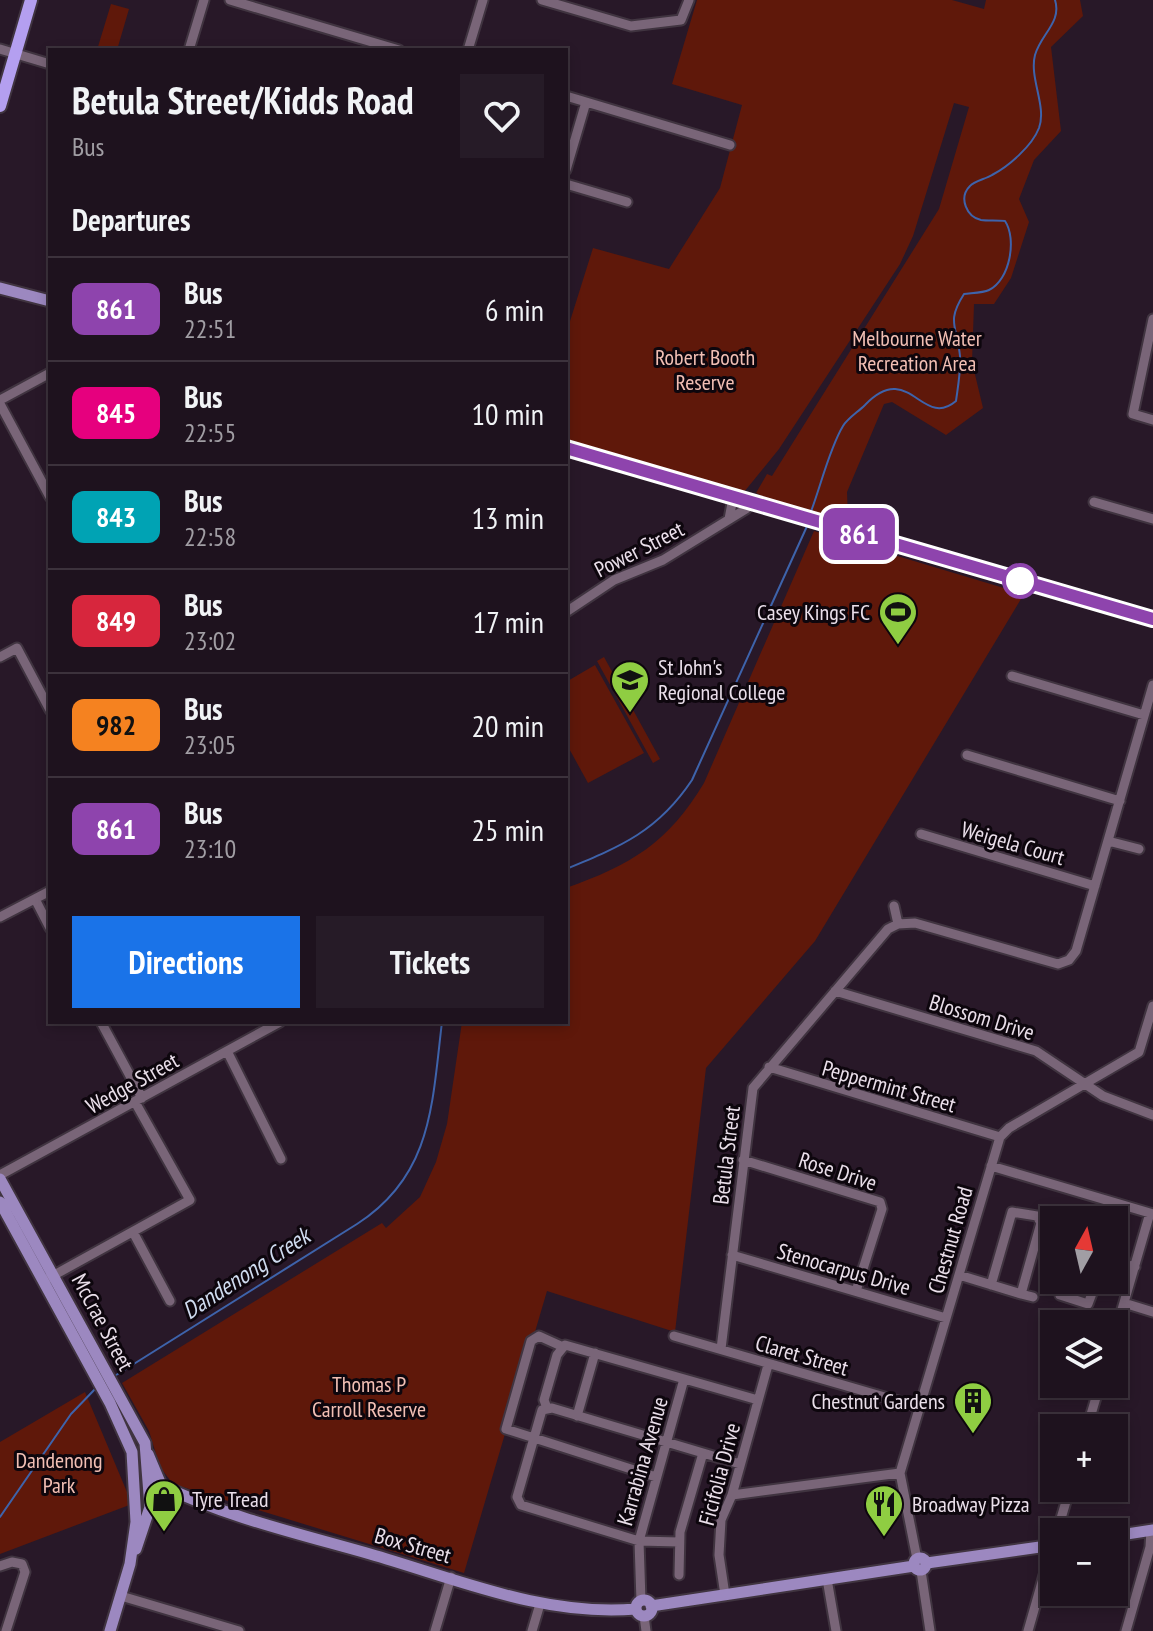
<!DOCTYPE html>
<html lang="en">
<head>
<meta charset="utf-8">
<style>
  body { margin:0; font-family:"PT Sans Narrow",sans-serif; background:#261b27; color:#f1f3f6; height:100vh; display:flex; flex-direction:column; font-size:30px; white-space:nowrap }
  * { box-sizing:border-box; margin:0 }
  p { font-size:26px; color:#a19ea4 }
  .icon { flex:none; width:44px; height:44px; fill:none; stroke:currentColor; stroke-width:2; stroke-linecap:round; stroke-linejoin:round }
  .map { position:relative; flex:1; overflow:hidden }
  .side { position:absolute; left:48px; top:48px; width:520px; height:976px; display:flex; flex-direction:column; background:#1e121e; border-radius:0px; box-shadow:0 4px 12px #0003,0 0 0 2px #3c323c }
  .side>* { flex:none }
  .badge { padding:0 16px; border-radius:12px; font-size:28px; line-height:52px }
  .needle { width:52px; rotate:8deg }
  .buttons { position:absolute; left:1040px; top:1206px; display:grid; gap:16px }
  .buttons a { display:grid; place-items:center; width:88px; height:88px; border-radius:0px; background:#1e121e; box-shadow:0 4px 12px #0003,0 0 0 2px #3c323c; font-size:40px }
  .map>.badge { position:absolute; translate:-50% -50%; box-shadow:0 0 0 4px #fff }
  h2 { padding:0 24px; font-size:30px; line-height:72px }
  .round { display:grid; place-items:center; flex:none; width:84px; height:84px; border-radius:0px; background:#261b27 }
  .headline { display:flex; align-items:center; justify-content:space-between; height:136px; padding:0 24px }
  h1 { font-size:38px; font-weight:600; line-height:60px }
  .action { display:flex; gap:16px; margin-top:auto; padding:16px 24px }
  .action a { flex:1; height:92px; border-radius:0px; background:#1a73e8; color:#fff; font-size:32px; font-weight:600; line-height:92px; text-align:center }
  .action a+a { background:#261b27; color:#f1f3f6 }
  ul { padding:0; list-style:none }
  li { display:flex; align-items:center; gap:24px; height:104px; padding:0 24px; border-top:2px solid #3c323c }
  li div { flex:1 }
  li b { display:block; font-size:30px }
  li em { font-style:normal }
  li .badge { min-width:88px; font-weight:700; text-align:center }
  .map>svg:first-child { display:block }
  .green { fill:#5f180a }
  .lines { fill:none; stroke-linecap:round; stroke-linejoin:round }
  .stream { stroke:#3e63ab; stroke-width:2 }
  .minor-casing { stroke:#403440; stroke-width:13 }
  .major-casing { stroke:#403440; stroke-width:15 }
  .highway-casing { stroke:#403440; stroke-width:16 }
  .minor { stroke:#796578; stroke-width:9 }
  .major { stroke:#9c88c0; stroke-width:11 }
  .highway { stroke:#b49ff0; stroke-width:12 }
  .line-casing { stroke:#fff; stroke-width:18 }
  .line { stroke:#8e44ad; stroke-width:12 }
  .stop-dot { fill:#fff; stroke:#8e44ad; stroke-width:4 }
  .labels { text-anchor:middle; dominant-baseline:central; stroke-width:6; stroke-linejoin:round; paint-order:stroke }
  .park-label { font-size:22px; fill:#f2bfb4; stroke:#0d060d }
  .street-label { font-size:22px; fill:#eadfea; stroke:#0d060d }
  .poi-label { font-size:22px; fill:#eadfea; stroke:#0d060d; text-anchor:start }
  .water-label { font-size:24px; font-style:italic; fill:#cfdbef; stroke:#0d060d }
</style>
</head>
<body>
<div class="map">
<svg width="1153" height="1631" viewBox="0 0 1153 1631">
  <rect width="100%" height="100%" fill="#281828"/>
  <path class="green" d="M697 0H952L984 9 986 0H1080L1083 16 1051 47 1061 131 1034 160 1019 199 1029 222 1011 278 994 304H974L972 362 983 408 946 435 892 402 884 404 847 492 848 520 776 503 756 493 767 474 772 476 939 209 969 107 954 103 913 236 900 264 779 449 744 492 566 439V334L593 248 669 269 720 188 742 105 672 84Z
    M111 4 129 9 117 50H97Z
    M814 531 1024 594 815 941 706 1068 675 1332 547 1291 464 1573 173 1484 160 1467 149 1431 122 1383 382 1223 386 1228 420 1197 436 1162 447 1124 462 1022H566V888C631 865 668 843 704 783Z
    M604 657 660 759 653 763 597 661Z
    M595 665 644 753 588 783 566 743V682Z
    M85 1392 132 1504 0 1554V1442Z"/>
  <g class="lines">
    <path class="stream" d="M810 514C820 489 829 449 843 426 848 418 858 412 865 405 909 359 922 430 956 401 958 386 961 371 960 356 957 326 946 322 964 294 971 293 983 293 989 290 1010 280 1017 239 1005 221 997 220 988 221 981 220 967 217 958 198 970 186 974 181 986 179 992 175 1009 166 1032 146 1039 128 1047 106 1029 78 1035 55 1041 34 1062 22 1055 0
      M566 869C622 846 658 831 692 780L808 524
      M113 1377 357 1224C433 1175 432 1103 442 1022
      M0 1517 71 1414 97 1387"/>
    <g class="minor-casing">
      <path id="minor" d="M230 0 399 50
        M542 0 631 26 681 20 689 0
        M0 49 50 64
        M189 50 204 0
        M468 50 483 0
        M566 96 730 145
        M566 170 586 102
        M566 184 627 202
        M1153 319 1133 414 1153 420
        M0 400 50 373
        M0 404 50 497
        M1094 502 1153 519
        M729 519 733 498
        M566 612 614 580 663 560 746 509 748 502
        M0 657 17 648 50 710
        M1012 676 1144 715
        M967 755 1120 801
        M921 834 1095 886
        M1108 841 1139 849
        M35 899 50 928
        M894 906 898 924
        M0 917 50 891
        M835 991 1036 1051 1103 1096 1153 1115
        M101 1022 142 1098
        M227 1051 281 1159
        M769 1067 1000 1137
        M743 1160 880 1202 882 1209 856 1291
        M991 1166 1153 1214
        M0 1175 280 1022
        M133 1232 170 1301
        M732 1255 946 1318
        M1114 1261 1135 1267
        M959 1275 1021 1294 1041 1223 1037 1216 1012 1212 991 1285
        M47 1279 190 1200 135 1102
        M1063 1280 1060 1295 1088 1304 1097 1280
        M1021 1294 1033 1297
        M1124 1303 1153 1312
        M674 1336 919 1407
        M1114 1337 1150 1213
        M561 1346 539 1336 531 1341 506 1429 656 1477
        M721 1349 753 1088 888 929 898 924 915 923 1058 964 1069 960 1076 951 1153 685
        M547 1408 544 1400 557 1355 565 1345 758 1400
        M577 1416 595 1353
        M1087 1428 1100 1384
        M732 1495 900 1473
        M1057 1532 1070 1488
        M679 1542 639 1541 521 1505 517 1497 542 1410 552 1408 740 1464
        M917 1559 900 1473 1000 1137 1009 1128 1139 1052 1153 1006
        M0 1566 12 1562 22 1564 25 1572 6 1631
        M921 1571 930 1631
        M679 1575 680 1532 703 1453
        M827 1579 836 1631
        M725 1595 719 1555 721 1520 732 1495 768 1365
        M121 1596 239 1631
        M641 1601 639 1541 684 1379
        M644 1616 646 1631
        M435 1631 451 1577
        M532 1631 540 1604
        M1028 1631 1048 1561V1546
        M1126 1631 1150 1547 1151 1530"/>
    </g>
    <g class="major-casing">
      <path id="major" d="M0 288 50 301
        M566 448 1153 619
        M0 1179 145 1443 150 1507 136 1549
        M0 1202 110 1403 132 1452 136 1522 130 1564 110 1631
        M148 1454 161 1485C226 1517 300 1534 370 1554 457 1579 544 1617 636 1609
        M1114 1536 1153 1530
        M914 1564a6 6 0 1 1 12 0a6 6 0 1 1-12 0Z
        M927 1563 1054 1545
        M636 1608a8 8 0 1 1 16 0a8 8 0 1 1-16 0Z
        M651 1606 914 1566"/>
    </g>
    <g class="highway-casing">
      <path id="highway" d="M0 106 31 0"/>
    </g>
    <use href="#minor" class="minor"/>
    <use href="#major" class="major"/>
    <use href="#highway" class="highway"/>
  </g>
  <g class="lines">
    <g class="line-casing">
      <path id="line" d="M566 448 1153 619"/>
    </g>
    <use href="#line" class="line"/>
  </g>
  <defs>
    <g id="stadium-pin" transform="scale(2)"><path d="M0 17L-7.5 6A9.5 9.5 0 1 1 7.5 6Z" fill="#8fcd42" stroke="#0d060d"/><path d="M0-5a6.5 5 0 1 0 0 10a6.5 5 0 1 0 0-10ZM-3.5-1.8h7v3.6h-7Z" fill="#111"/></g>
    <g id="school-pin" transform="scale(2)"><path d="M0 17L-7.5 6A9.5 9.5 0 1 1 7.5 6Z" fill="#8fcd42" stroke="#0d060d"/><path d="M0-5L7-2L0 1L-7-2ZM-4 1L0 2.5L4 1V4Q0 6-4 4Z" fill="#111"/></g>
    <g id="building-pin" transform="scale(2)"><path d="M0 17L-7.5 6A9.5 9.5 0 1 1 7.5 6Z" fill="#8fcd42" stroke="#0d060d"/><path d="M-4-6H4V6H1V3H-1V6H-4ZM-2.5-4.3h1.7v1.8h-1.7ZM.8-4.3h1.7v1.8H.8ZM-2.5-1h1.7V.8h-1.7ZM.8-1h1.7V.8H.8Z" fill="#111"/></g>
    <g id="shop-pin" transform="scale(2)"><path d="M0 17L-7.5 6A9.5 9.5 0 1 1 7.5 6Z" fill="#8fcd42" stroke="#0d060d"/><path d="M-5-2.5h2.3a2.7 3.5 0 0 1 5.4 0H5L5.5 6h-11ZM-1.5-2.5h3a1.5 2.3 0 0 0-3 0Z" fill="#111"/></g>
    <g id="restaurant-pin" transform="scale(2)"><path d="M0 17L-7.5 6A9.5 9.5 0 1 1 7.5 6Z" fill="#8fcd42" stroke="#0d060d"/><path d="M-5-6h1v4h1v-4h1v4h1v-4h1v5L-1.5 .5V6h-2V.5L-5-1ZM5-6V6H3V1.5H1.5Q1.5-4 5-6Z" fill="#111"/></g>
  </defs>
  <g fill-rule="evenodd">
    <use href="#stadium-pin" x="898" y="612"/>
    <use href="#school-pin" x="630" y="680"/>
    <use href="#building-pin" x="973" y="1401"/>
    <use href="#shop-pin" x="164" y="1499"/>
    <use href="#restaurant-pin" x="884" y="1504"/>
  </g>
  <circle class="stop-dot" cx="1020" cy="581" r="16"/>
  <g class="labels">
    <g class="park-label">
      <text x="917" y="338">Melbourne Water<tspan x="917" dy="25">Recreation Area</tspan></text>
      <text x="705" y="357">Robert Booth<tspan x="705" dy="25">Reserve</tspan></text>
      <text x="369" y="1384">Thomas P<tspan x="369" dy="25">Carroll Reserve</tspan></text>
      <text x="59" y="1460">Dandenong<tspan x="59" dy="25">Park</tspan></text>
    </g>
    <g class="street-label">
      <text transform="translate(639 549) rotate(-27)">Power Street</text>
      <text transform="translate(1013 843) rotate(16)">Weigela Court</text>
      <text transform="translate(982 1017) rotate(17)">Blossom Drive</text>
      <text transform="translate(132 1083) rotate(-29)">Wedge Street</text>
      <text transform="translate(889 1086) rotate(16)">Peppermint Street</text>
      <text transform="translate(726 1155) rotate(-83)">Betula Street</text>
      <text transform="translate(838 1171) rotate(18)">Rose Drive</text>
      <text transform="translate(950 1240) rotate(-74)">Chestnut Road</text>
      <text transform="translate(844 1269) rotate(16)">Stenocarpus Drive</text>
      <text transform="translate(103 1322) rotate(62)">McCrae Street</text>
      <text transform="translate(802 1355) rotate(16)">Claret Street</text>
      <text transform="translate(642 1461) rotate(-74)">Karrabina Avenue</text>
      <text transform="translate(719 1474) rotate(-75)">Ficifolia Drive</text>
      <text transform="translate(413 1545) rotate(16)">Box Street</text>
    </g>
    <g class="poi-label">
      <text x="870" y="612" text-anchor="end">Casey Kings FC</text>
      <text x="658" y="667">St John's<tspan x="658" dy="25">Regional College</tspan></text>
      <text x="945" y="1401" text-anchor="end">Chestnut Gardens</text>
      <text x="192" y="1499">Tyre Tread</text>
      <text x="912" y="1504">Broadway Pizza</text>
    </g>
    <g class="water-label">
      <text transform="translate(246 1273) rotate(-33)">Dandenong Creek</text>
    </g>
  </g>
</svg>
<div class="buttons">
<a><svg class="needle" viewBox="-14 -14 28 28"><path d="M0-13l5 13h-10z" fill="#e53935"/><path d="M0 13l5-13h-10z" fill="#a19ea4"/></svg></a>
<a><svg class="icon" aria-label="layers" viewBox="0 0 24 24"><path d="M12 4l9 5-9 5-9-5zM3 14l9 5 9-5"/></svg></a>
<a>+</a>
<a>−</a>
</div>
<b class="badge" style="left:859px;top:534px;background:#8e44ad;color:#fff">861</b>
<section class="side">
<div class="headline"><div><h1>Betula Street/Kidds Road</h1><p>Bus</p></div><a class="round"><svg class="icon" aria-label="heart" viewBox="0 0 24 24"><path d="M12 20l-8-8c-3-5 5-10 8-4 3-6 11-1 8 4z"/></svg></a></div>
<h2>Departures</h2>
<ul>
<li><span class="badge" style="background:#8e44ad;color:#fff">861</span><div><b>Bus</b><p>22:51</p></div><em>6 min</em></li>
<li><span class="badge" style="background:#e6007e;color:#fff">845</span><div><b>Bus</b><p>22:55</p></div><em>10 min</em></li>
<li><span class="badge" style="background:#00a3b4;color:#fff">843</span><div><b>Bus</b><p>22:58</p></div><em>13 min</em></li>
<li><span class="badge" style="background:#d7263d;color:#fff">849</span><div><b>Bus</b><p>23:02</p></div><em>17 min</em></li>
<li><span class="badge" style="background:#f58220;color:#111">982</span><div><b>Bus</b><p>23:05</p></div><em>20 min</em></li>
<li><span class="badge" style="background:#8e44ad;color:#fff">861</span><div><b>Bus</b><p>23:10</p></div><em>25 min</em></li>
</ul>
<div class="action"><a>Directions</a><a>Tickets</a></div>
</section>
</div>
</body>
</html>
